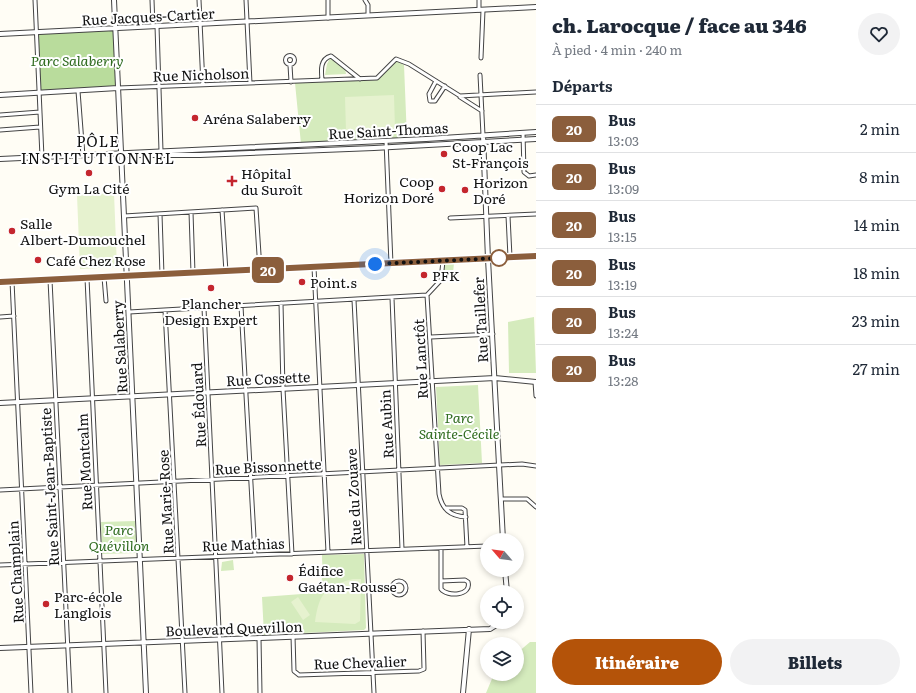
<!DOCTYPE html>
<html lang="fr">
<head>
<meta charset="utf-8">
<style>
  body { margin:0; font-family:Literata,serif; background:#f2f2f3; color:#1f2937; height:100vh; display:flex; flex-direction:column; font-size:15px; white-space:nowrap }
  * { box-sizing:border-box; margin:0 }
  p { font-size:13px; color:#747a83 }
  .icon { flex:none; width:22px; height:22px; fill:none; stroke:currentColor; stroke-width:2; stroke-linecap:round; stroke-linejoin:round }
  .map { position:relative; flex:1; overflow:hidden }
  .sheet { display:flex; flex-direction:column; background:#fff; width:380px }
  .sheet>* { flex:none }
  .badge { padding:0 8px; border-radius:6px; font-size:14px; line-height:26px }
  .needle { width:26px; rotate:298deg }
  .buttons { position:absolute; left:480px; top:533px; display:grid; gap:8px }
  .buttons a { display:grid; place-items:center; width:44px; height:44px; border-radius:50%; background:#fff; box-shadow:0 2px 6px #0003; font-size:20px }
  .you { position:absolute; width:20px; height:20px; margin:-10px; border:3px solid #fff; border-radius:50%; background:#1a73e8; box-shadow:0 0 0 6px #1a73e833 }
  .map>.badge { position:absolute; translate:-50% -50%; box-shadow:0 0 0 2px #fff }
  h2 { padding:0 16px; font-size:15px; line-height:36px }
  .round { display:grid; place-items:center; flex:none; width:42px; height:42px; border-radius:21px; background:#f2f2f3 }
  .summary { display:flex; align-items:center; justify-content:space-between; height:68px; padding:0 16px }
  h1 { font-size:19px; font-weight:800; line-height:30px }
  .primary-button { display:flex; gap:8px; margin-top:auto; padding:8px 16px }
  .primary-button a { flex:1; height:46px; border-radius:24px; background:#b45309; color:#fff; font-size:16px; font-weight:800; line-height:46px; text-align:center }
  .primary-button a+a { background:#f2f2f3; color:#1f2937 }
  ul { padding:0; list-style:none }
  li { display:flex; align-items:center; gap:12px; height:48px; padding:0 16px; border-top:1px solid #e0e1e3 }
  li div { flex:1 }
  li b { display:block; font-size:15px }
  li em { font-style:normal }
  li .badge { min-width:44px; font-weight:700; text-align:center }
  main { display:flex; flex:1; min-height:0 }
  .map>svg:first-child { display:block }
  .green { fill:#d5ebbd }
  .forest { fill:#b9dc9c }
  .pitch { fill:#e6f2cf }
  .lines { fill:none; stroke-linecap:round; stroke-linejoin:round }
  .minor-casing { stroke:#444; stroke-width:5 }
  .tertiary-casing { stroke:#444; stroke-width:6 }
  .secondary-casing { stroke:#333; stroke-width:6 }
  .minor { stroke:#fff; stroke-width:3 }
  .tertiary { stroke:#fff; stroke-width:4 }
  .secondary { stroke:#fff6b0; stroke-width:4.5 }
  .line-casing { stroke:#fff; stroke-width:9 }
  .line { stroke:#8b5e3c; stroke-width:6 }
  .walk { stroke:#111; stroke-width:4; stroke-dasharray:0 7.2 }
  .poi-dot { fill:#c4262e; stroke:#fff; stroke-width:1.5 }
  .stop-dot { fill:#fff; stroke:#8b5e3c; stroke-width:2 }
  .labels { text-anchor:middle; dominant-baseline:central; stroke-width:4; stroke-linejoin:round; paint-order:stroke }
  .street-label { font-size:14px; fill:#111; stroke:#fff }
  .park-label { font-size:14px; font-style:italic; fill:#2f6b1f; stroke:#fff }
  .poi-label { font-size:14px; fill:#111; stroke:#fff; text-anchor:start }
  .neighbourhood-label { font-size:15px; letter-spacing:1px; fill:#111; stroke:#fff }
</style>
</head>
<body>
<main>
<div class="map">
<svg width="536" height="693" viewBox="0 0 536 693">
  <rect width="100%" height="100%" fill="#fffdf5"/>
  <path class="green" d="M330 58 345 68 346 74 325 75 327 64Z
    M394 60 404 65 407 139 301 144 295 83 378 80Z
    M443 263H454L453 273 441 283Z
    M534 317 536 373H509L508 322Z
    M478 385 482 463 440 465 436 387Z
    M135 521 137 553 102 554 101 522Z
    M364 554 366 628 364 630 264 635 262 597 315 593C325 584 322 567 322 555Z
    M233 560 234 570 221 571 222 562Z
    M530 642H536V693H486L494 674H517V653Z"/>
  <path class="forest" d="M115 28 118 88 39 93 36 32Z"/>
  <path class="pitch" d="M394 95 395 129 346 131 345 97Z
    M114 193 117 267 80 269 77 195Z
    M353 579H361L360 621 355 624 315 622C319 594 325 586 353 579Z
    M298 597 310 615 303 620 291 602Z"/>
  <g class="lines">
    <g class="minor-casing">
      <path id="minor" d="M35 0 42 157
        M152 0 153 26
        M199 0 203 85
        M246 0 250 83
        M365 0 368 5V15
        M479 0V10
        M328 18V0
        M157 26 161 151
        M285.5 60a4.5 4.5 0 1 1 9 0a4.5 4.5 0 1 1-9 0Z
        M481 58 483 10
        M290 65 291 82
        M480 75 483 135
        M322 80C321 70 320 59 331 56L360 79
        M436 81 429 94 430 101H435L445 86
        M118 88 377 78 396 59 409 64 460 96 536 92
        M78 91 83 156
        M460 97 482 111
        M0 115 40 112
        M0 130 40 127
        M523 133 524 172 529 176 536 175
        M386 141 391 264
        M222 210 226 272
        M191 212 193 273
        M160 214 162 275
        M124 216 256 208 260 270
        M508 216 510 257
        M450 218 536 214
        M443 261 441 280 427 295 439 494C442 509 450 516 466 517
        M314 267 328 552
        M104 277 106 301
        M87 278 106 693
        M50 280 70 693
        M12 281 31 693
        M392 298 402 549
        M354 300 374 693
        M281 303 283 389 292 554
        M241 306 255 555
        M204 308 222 693
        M165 310 185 693
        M129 312 427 295
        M0 317 14 316
        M431 337 493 334
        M535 382 536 396
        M0 490 522 464 536 466
        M501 499H527L536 507
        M445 508H462L465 510 467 547
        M441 548V589C447 597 472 596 468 582L465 580 441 581
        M0 565 487 546
        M392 588a7 7 0 1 1 14 0a7 7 0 1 1-14 0Z
        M369 590 392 589
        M293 636 294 671 299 675 419 671 424 669 423 631
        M259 638 260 693"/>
    </g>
    <g class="tertiary-casing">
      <path id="tertiary" d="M114 0 146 693
        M0 34 536 7
        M0 95 118 88
        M483 135 488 259 503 540
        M127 155H200L374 148 536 139
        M0 159 426 139 536 132
        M0 403 495 378 536 382
        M505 570 507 592
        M0 648 490 629 501 622
        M463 693 469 629"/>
    </g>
    <g class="secondary-casing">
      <path id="secondary" d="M0 282 536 256"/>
    </g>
    <use href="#minor" class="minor"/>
    <use href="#tertiary" class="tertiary"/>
    <use href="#secondary" class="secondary"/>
  </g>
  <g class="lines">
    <g class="line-casing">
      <path id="line" d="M0 282 536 256"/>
    </g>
    <use href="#line" class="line"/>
    <path class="walk" d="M375 264 499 258"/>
  </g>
  <g class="poi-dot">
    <circle cx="195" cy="118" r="4"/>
    <circle cx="444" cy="154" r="4"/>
    <circle cx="89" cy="173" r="4"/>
    <path d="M230 175h4v4h4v4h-4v4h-4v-4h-4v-4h4z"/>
    <circle cx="442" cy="189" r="4"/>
    <circle cx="465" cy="190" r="4"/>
    <circle cx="12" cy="231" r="4"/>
    <circle cx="38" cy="260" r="4"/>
    <circle cx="424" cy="275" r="4"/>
    <circle cx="302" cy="282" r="4"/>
    <circle cx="211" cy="288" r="4"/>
    <circle cx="290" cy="578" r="4"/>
    <circle cx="46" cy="604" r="4"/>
  </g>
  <circle class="stop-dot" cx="499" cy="258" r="8"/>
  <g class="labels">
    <g class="street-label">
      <text transform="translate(148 16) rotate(-3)">Rue Jacques-Cartier</text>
      <text transform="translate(201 74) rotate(-2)">Rue Nicholson</text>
      <text transform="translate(388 130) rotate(-3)">Rue Saint-Thomas</text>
      <text transform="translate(480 320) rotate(-93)">Rue Taillefer</text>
      <text transform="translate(119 347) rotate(-93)">Rue Salaberry</text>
      <text transform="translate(420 359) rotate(-93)">Rue Lanctôt</text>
      <text transform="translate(268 378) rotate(-3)">Rue Cossette</text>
      <text transform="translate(198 405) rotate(-93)">Rue Édouard</text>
      <text transform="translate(386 424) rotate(-93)">Rue Aubin</text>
      <text transform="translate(84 462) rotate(-93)">Rue Montcalm</text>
      <text transform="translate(268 466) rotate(-3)">Rue Bissonnette</text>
      <text transform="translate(49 487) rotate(-93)">Rue Saint-Jean-Baptiste</text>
      <text transform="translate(353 497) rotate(-93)">Rue du Zouave</text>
      <text transform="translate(165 502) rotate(-93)">Rue Marie-Rose</text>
      <text transform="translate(243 544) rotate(-2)">Rue Mathias</text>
      <text transform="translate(15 572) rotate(-93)">Rue Champlain</text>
      <text transform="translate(234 628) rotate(-2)">Boulevard Quevillon</text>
      <text transform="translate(360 662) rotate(-2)">Rue Chevalier</text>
    </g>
    <g class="park-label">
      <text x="77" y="60">Parc Salaberry</text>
      <text x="459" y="417">Parc<tspan x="459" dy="16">Sainte-Cécile</tspan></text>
      <text x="119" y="529">Parc<tspan x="119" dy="16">Quévillon</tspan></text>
    </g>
    <g class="poi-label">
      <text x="203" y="118">Aréna Salaberry</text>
      <text x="452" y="146">Coop Lac<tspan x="452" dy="16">St-François</tspan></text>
      <text x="241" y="173">Hôpital<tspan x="241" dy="16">du Suroît</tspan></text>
      <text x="434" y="181" text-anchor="end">Coop<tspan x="434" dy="16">Horizon Doré</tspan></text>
      <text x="473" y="182">Horizon<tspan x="473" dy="16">Doré</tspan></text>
      <text x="89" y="188" text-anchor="middle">Gym La Cité</text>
      <text x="20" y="223">Salle<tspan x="20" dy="16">Albert-Dumouchel</tspan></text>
      <text x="46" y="260">Café Chez Rose</text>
      <text x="432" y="275">PFK</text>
      <text x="310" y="282">Point.s</text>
      <text x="211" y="303" text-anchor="middle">Plancher<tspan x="211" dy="16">Design Expert</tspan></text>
      <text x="298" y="570">Édifice<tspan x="298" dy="16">Gaétan-Rousse</tspan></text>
      <text x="54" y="596">Parc-école<tspan x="54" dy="16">Langlois</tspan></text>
    </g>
    <g class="neighbourhood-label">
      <text x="98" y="140">PÔLE<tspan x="98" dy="17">INSTITUTIONNEL</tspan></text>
    </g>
  </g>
</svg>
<div class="buttons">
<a><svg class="needle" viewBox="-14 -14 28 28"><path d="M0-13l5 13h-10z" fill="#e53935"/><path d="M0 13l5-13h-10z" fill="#747a83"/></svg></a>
<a><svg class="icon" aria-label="locate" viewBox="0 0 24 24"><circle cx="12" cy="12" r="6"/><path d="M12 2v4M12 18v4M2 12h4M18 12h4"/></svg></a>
<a><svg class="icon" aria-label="layers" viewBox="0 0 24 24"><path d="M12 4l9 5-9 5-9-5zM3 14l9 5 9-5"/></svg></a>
</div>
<div class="you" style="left:375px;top:264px"></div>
<b class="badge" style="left:268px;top:270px;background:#8b5e3c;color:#fff">20</b>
</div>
<section class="sheet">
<div class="summary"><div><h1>ch. Larocque / face au 346</h1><p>À pied · 4 min · 240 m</p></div><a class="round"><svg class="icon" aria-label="heart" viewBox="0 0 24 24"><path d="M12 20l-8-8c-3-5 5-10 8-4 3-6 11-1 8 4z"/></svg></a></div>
<h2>Départs</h2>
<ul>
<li><span class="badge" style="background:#8b5e3c;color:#fff">20</span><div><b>Bus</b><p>13:03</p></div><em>2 min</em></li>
<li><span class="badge" style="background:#8b5e3c;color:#fff">20</span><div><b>Bus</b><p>13:09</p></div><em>8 min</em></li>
<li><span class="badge" style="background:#8b5e3c;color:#fff">20</span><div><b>Bus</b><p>13:15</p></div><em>14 min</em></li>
<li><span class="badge" style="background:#8b5e3c;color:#fff">20</span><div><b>Bus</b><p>13:19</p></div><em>18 min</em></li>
<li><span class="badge" style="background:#8b5e3c;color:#fff">20</span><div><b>Bus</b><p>13:24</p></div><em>23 min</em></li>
<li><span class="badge" style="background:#8b5e3c;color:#fff">20</span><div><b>Bus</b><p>13:28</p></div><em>27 min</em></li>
</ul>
<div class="primary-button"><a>Itinéraire</a><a>Billets</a></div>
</section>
</main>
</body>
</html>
